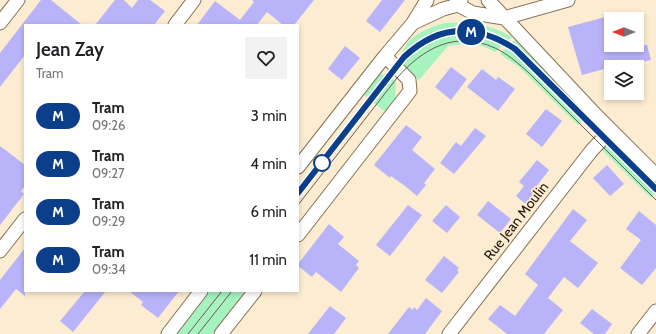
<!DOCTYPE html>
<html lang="en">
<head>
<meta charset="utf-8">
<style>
  body { margin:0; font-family:Cabin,sans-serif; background:#f2f2f2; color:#202124; height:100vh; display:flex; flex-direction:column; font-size:15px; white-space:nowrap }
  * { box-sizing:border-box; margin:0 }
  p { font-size:13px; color:#757577 }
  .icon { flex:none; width:22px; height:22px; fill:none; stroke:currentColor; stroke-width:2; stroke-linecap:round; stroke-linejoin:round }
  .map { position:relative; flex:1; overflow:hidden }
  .sheet { position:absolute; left:24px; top:24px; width:275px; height:268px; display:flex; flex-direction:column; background:#fff; border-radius:0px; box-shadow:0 2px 6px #0003 }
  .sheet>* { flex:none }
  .badge { padding:0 8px; border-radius:13px; font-size:14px; line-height:26px }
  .needle { width:26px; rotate:270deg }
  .buttons { position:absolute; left:604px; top:12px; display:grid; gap:8px }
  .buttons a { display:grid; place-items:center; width:40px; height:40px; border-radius:0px; background:#fff; box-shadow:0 2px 6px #0003; font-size:20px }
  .map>.badge { position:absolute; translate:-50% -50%; box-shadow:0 0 0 2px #fff }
  .round { display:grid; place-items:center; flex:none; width:42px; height:42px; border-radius:0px; background:#f2f2f2 }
  .summary { display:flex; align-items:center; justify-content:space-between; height:68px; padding:0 12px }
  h1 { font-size:19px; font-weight:600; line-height:30px }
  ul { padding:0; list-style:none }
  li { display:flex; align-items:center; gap:12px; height:48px; padding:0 12px }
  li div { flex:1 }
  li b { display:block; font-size:15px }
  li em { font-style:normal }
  li .badge { min-width:44px; font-weight:700; text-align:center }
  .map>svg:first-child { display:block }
  .green { fill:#a7f3c0 }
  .building { fill:#b9b3f9 }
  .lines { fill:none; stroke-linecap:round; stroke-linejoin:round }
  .street-casing { stroke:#847254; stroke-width:15 }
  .street { stroke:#fff; stroke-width:13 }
  .tram { stroke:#685e4d; stroke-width:1 }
  .line-casing { stroke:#fff; stroke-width:9 }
  .line { stroke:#0b3e8b; stroke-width:6 }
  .stop-dot { fill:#fff; stroke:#0b3e8b; stroke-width:2 }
  .labels { text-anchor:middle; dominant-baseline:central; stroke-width:3.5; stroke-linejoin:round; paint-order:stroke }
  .street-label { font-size:14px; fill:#1e160a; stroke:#fcecd1 }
</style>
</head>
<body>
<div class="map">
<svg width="656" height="334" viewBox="0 0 656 334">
  <rect width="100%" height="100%" fill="#fcecd1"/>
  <path class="green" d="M445 23C471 22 489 24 512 37L495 52C480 43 465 43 448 46L419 80 409 72H405C404 67 402 62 402 57 402 38 429 27 445 23Z
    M516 39 591 113 578 125 519 67 500 54Z
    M378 74C386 74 392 76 396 83L395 99 385 112 361 92Z
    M615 140 656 180V192L651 198 601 149 611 141Z
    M205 291H245L212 334H172Z"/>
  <path class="building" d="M41 0H51L82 25H25V55L0 87V53Z
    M115 0H124L132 8 138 0H150L165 11 154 25H95Z
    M252 0H314L294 25H283L267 12 257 25H197L215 1 240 20 254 2Z
    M382 0H405L380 32 366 21Z
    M609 16 611 23V45H647L651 60 638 63 637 60 582 75 568 27Z
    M345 46 360 58 342 80 328 69Z
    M451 67 467 79 451 100 435 87Z
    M482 69 496 80 498 77 515 89 498 111 467 87Z
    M546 109 562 121 542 147 526 134Z
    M406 125 422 137 412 150 435 169 424 183 426 185 417 196 405 186 391 176 390 178 374 165Z
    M475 128 486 136 454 174 440 163 456 142 461 146Z
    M0 146 25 165V186L21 191 24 194 0 225Z
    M537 160 549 170 532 192 526 187 535 195 527 205 516 196 524 186 519 182Z
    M607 165 624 184 610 196 593 178Z
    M488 201 511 219 500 233 477 215Z
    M408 205 422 215 390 256 376 245Z
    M446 205 460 217 447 233 432 221Z
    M573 209 587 220 570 241 598 263 578 288 564 277 548 298 563 310 544 334H507L488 319 500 305 515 316 538 285 525 274Z
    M639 211 656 225V268L642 285 620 268 641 240 626 229Z
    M329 224 344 237 338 244 359 261 356 265 359 268 341 292 316 272 312 277 298 266V264Z
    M25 248V296L16 289 0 309V280Z
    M444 256 459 268 457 270 459 272 442 293 425 280Z
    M85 291H106L73 332 60 321Z
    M129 291H179L158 318 141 305 143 302Z
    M426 298 442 311 425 334H388L409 307 413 310 414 307 417 310Z
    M330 306 346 318 334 334H308Z
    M592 309 612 324 605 334H594L580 323Z"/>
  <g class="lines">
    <g class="street-casing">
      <path id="street" d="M456 0 458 5 473 13 504 18 568 0
        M488 0 595 114 656 175
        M0 23 18 0
        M413 23 443 9 458 5 461 0
        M175 25 194 0
        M298 167 385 56 413 23 427 0
        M298 235 410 91 409 80 385 56
        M0 251 25 219
        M168 334 201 291
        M221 334 255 291
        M449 334 592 150 611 130
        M638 334 656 311"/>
    </g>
    <use href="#street" class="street"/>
    <path class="tram" d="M298 193 404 57C439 25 476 23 515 49L656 189
      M298 205 397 78C423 48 456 30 495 48 508 54 519 64 529 73L656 200
      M188 334 222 291
      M198 334 232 291"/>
  </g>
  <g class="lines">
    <g class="line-casing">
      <path id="line" d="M298 193 404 57C439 24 476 23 515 49L656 189"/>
    </g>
    <use href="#line" class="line"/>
  </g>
  <circle class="stop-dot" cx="322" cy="163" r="8"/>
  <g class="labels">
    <g class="street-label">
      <text transform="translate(516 221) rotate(-52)">Rue Jean Moulin</text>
    </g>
  </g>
</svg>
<div class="buttons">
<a><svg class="needle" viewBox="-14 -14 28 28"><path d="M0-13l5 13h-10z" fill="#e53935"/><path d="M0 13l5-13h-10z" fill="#757577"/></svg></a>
<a><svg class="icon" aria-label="layers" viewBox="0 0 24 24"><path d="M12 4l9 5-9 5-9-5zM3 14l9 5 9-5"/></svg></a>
</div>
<b class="badge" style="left:471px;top:32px;background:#0b3e8b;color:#fff">M</b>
<section class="sheet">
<div class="summary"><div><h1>Jean Zay</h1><p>Tram</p></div><a class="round"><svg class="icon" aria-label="heart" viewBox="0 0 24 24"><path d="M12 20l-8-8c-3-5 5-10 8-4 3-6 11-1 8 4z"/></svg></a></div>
<ul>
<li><span class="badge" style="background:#0b3e8b;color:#fff">M</span><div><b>Tram</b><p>09:26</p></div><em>3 min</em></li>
<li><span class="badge" style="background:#0b3e8b;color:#fff">M</span><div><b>Tram</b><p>09:27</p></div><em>4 min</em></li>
<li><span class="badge" style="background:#0b3e8b;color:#fff">M</span><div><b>Tram</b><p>09:29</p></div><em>6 min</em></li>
<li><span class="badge" style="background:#0b3e8b;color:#fff">M</span><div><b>Tram</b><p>09:34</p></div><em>11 min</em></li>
</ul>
</section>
</div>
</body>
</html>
